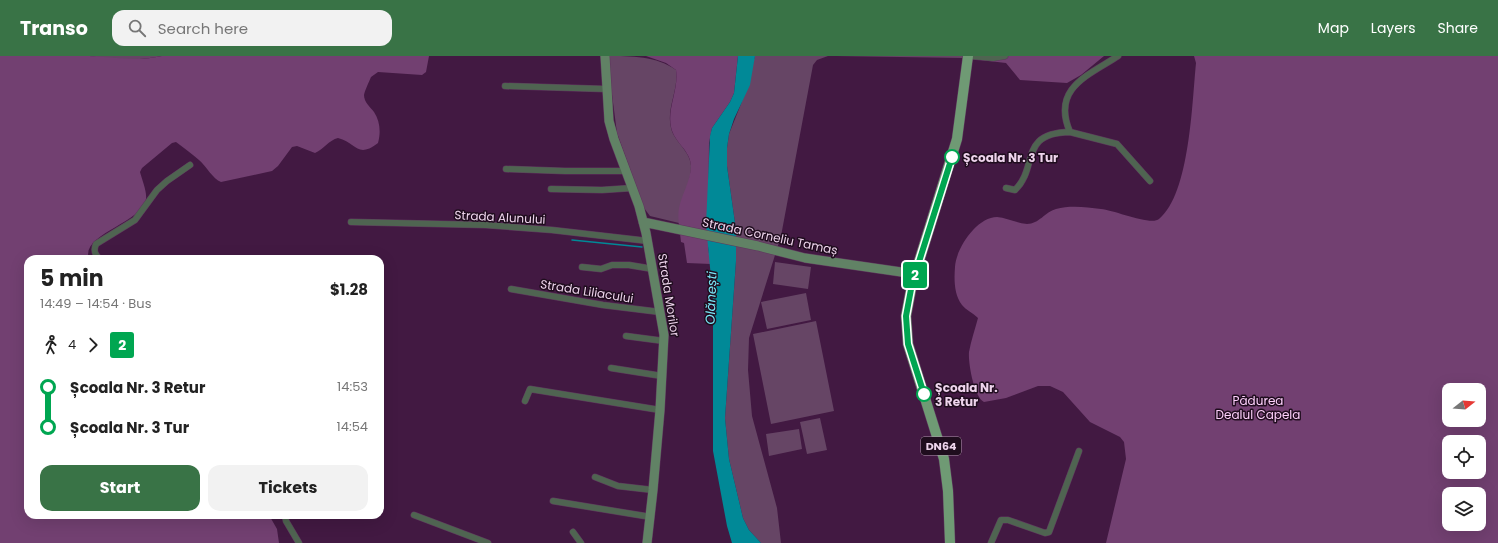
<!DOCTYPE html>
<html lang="en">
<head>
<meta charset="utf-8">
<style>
  body { margin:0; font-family:Poppins,sans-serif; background:#f2f2f2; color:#222; height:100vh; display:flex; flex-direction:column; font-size:15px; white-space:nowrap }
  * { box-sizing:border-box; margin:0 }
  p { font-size:13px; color:#767676 }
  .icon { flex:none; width:22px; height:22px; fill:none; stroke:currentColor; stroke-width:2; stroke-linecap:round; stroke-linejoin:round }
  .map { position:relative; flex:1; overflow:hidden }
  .details { position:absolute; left:24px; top:199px; width:360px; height:264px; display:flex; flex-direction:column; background:#fff; border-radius:12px; box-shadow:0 4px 16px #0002 }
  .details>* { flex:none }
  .badge { padding:0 8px; border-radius:3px; font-size:14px; line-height:26px }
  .needle { width:26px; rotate:73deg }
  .fabs { position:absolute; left:1442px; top:327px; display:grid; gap:8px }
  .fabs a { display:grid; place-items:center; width:44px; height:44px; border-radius:8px; background:#fff; box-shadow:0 4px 16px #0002; font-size:20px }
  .map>.badge { position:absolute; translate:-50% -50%; box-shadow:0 0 0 2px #fff }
  .legs { display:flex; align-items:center; gap:6px; height:44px; padding:0 16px; font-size:13px }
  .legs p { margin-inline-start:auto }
  .overview { display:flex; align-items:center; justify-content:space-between; height:68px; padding:0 16px }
  h1 { font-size:22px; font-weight:700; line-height:30px }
  .button { display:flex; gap:8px; margin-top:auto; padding:8px 16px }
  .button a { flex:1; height:46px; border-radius:12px; background:#397346; color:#fff; font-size:16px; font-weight:700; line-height:46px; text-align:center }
  .button a+a { background:#f2f2f2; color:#222 }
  ul { padding:0 16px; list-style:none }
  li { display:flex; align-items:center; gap:14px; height:40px; font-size:15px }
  li i { display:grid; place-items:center; width:6px; height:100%; margin:0 5px; background:currentColor }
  li i::after { content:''; width:10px; height:10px; margin:-5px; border:3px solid; border-radius:50%; background:#fff }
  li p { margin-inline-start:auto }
  li:first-child i { background:linear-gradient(#0000 50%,currentColor 0) }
  li:last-child i { background:linear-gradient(currentColor 50%,#0000 0) }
  header { display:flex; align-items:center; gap:24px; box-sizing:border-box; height:56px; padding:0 20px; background:#397346; color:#fff }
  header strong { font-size:19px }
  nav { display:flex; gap:22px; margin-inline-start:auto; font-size:14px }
  .search { width:280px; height:36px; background:#f2f2f2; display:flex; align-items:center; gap:10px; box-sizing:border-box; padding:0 14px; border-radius:12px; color:#767676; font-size:15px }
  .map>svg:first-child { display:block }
  .green { fill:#664565 }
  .forest { fill:#724071; fill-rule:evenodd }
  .water { fill:#018997 }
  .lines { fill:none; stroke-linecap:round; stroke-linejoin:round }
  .stream { stroke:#018997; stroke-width:1.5 }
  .street-casing { stroke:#5e375d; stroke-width:7 }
  .secondary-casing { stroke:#5e375d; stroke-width:10 }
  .primary-casing { stroke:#5e375d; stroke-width:11 }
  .street { stroke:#4f6451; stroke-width:6 }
  .secondary { stroke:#618265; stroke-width:9 }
  .primary { stroke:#6f9a74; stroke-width:10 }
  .line-1-casing { stroke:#fff; stroke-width:9 }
  .line-1 { stroke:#00a651; stroke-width:6 }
  .stop-1-dot { fill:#fff; stroke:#00a651; stroke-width:2 }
  .labels { text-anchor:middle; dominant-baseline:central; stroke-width:3; stroke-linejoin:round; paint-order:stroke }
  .shield { fill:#1f0d1e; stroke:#b098ae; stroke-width:1 }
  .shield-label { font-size:11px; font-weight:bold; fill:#eed4ec }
  .stop-label { font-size:12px; font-weight:bold; fill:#eed4ec; stroke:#1f0d1e; text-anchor:start }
  .street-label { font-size:12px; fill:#eed4ec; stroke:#1f0d1e }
  .park-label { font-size:12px; fill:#fed0fc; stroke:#1f0d1e }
  .water-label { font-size:13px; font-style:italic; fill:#7ae8f8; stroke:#1f0d1e }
</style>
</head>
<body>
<header>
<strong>Transo</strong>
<div class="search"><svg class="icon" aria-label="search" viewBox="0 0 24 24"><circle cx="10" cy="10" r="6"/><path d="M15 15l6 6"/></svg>Search here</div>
<nav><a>Map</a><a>Layers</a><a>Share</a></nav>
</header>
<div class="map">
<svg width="1498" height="487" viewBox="0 0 1498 487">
  <rect width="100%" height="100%" fill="#421942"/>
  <path class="green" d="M90 0H162C139 5 114 4 90 0Z
    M607 0C631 0 657 0 676 14 679 34 666 52 671 72 674 86 690 94 691 110 691 130 679 145 679 167L650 160 644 152 617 77Z
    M755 0H828L817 4 813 9 781 180 749 282 748 314 752 360 777 452 781 487H761L749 474 743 462 729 403 725 362 736 205V174L727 110V92L729 78 741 48Z
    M835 0H963V2Z
    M775 206 811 211 808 233 773 228Z
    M806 237 811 264 767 273 761 246Z
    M816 265 834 355 771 368 753 278Z
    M820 362 827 394 807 398 800 366Z
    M799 373 802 393 769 400 766 378Z"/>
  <path class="forest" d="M0 0C30 0 60 0 89 0 114 1 137 6 162 0H429L426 16 422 19 378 16 371 21C369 26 365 34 364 39 364 46 370 51 374 56 380 65 381 76 378 87 357 103 357 87 338 82 329 84 324 93 315 97L297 90 292 91 278 110 272 115 221 126C213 123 206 110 199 104 192 98 184 92 176 86L172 87 142 112 140 116C142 124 147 135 146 143 141 168 80 178 89 203H28V459H269L277 473 279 487H0Z
    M646 0H738L734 37 730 46 712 72 709 87 708 192 711 208 687 207 684 187 681 186C680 175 677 163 679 152 682 138 690 126 691 111 691 94 674 87 671 71 667 52 679 33 676 14L666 7Z
    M963 0H1104L1081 19 1067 27 1020 24 1006 7 963 2Z
    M1194 0H1498V487H1106L1126 403 1124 386 1120 381 1090 366 1063 336 1050 330H1038L1006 342 984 346C974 341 968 307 969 296 971 285 975 273 978 262 973 257 966 254 962 249 954 239 954 223 955 211 956 192 977 161 997 161 1007 162 1017 167 1027 168 1039 168 1045 156 1056 153 1070 149 1086 151 1101 153 1114 154 1151 170 1159 163 1190 138 1192 46 1196 7ZM1449 334H1479V364H1449ZM1449 386H1479V416H1449ZM1449 438H1479V468H1449Z"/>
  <path class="water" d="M738 0H755L750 29 734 63 729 78 727 92V110L736 174V205L725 362 729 403 743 462 749 474 761 487H732L727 470 713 395V243L706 169 710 80 712 72 730 46 734 37Z"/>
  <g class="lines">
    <path class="stream" d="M572 184 642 191"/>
    <g class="street-casing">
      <path id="street" d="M970 0 993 2 1005 0
        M1118 0C1089 19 1051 32 1070 76L1117 88 1150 125
        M505 30 606 33
        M506 113 565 115H626
        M1006 132 1015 134C1039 111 1018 77 1070 76
        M551 133 602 134 632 132
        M351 166 486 169 552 174 648 185
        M100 203C95 199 93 195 96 188L135 164 157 134 167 125 190 109
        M582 211 601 213 612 209H629L653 213
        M511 233 603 249 660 256
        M626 280 664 285
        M611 312 662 320
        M525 345 530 333 660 354
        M595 421 618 430 653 434
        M553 445 651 461
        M285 459 286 465 299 487
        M414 459 488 487
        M573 476 581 487
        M991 487 1001 464H1008L1045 477 1049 476 1079 395"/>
    </g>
    <g class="secondary-casing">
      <path id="secondary" d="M605 0 609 65 614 83 639 150 646 177 664 279 660 354 653 434 647 487
        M643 166 758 190 805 202 915 218"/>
    </g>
    <g class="primary-casing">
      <path id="primary" d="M950 487 948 435 944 403 908 288 906 260 912 228 957 83 968 0"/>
    </g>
    <use href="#street" class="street"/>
    <use href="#secondary" class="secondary"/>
    <use href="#primary" class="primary"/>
  </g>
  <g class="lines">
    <g class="line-1-casing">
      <path id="line-1" d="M924 338 908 288 906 260 912 228 952 101"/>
    </g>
    <use href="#line-1" class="line-1"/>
  </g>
  <g class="stop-1-dot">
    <circle cx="952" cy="101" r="7"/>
    <circle cx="924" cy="338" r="7"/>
  </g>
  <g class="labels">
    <rect class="shield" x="921" y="381" width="40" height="18" rx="3"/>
    <g class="shield-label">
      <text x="941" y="390">DN64</text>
    </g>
    <g class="stop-label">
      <text x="963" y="101">Școala Nr. 3 Tur</text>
      <text x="935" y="331">Școala Nr.<tspan x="935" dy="14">3 Retur</tspan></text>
    </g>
    <g class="street-label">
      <text transform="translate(500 161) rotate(3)">Strada Alunului</text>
      <text transform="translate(770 180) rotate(12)">Strada Corneliu Tamaș</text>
      <text transform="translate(587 235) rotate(9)">Strada Liliacului</text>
      <text transform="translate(669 239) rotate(81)">Strada Morilor</text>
    </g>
    <g class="park-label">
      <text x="1258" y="344">Pădurea<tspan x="1258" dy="14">Dealul Capela</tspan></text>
    </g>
    <g class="water-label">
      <text transform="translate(711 242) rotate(-88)">Olănești</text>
    </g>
  </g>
</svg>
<div class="fabs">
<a><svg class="needle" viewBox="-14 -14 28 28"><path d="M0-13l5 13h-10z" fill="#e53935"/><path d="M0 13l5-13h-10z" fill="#767676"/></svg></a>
<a><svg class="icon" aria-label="locate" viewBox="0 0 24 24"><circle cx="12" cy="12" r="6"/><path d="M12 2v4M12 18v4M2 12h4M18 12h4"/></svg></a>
<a><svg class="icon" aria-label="layers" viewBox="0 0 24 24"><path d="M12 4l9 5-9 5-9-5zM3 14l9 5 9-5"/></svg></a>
</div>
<b class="badge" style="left:915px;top:219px;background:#00a651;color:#fff">2</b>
<section class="details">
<div class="overview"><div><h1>5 min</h1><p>14:49 – 14:54 · Bus</p></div><b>$1.28</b></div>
<div class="legs"><svg class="icon" aria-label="walk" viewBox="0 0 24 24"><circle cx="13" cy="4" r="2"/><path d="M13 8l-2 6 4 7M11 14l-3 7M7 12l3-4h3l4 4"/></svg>4<svg class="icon" aria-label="forward" viewBox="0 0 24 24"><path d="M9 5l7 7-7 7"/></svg><b class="badge" style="background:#00a651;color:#fff">2</b></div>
<ul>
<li><i style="color:#00a651"></i><b>Școala Nr. 3 Retur</b><p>14:53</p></li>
<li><i style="color:#00a651"></i><b>Școala Nr. 3 Tur</b><p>14:54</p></li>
</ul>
<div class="button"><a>Start</a><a>Tickets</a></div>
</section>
</div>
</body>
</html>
